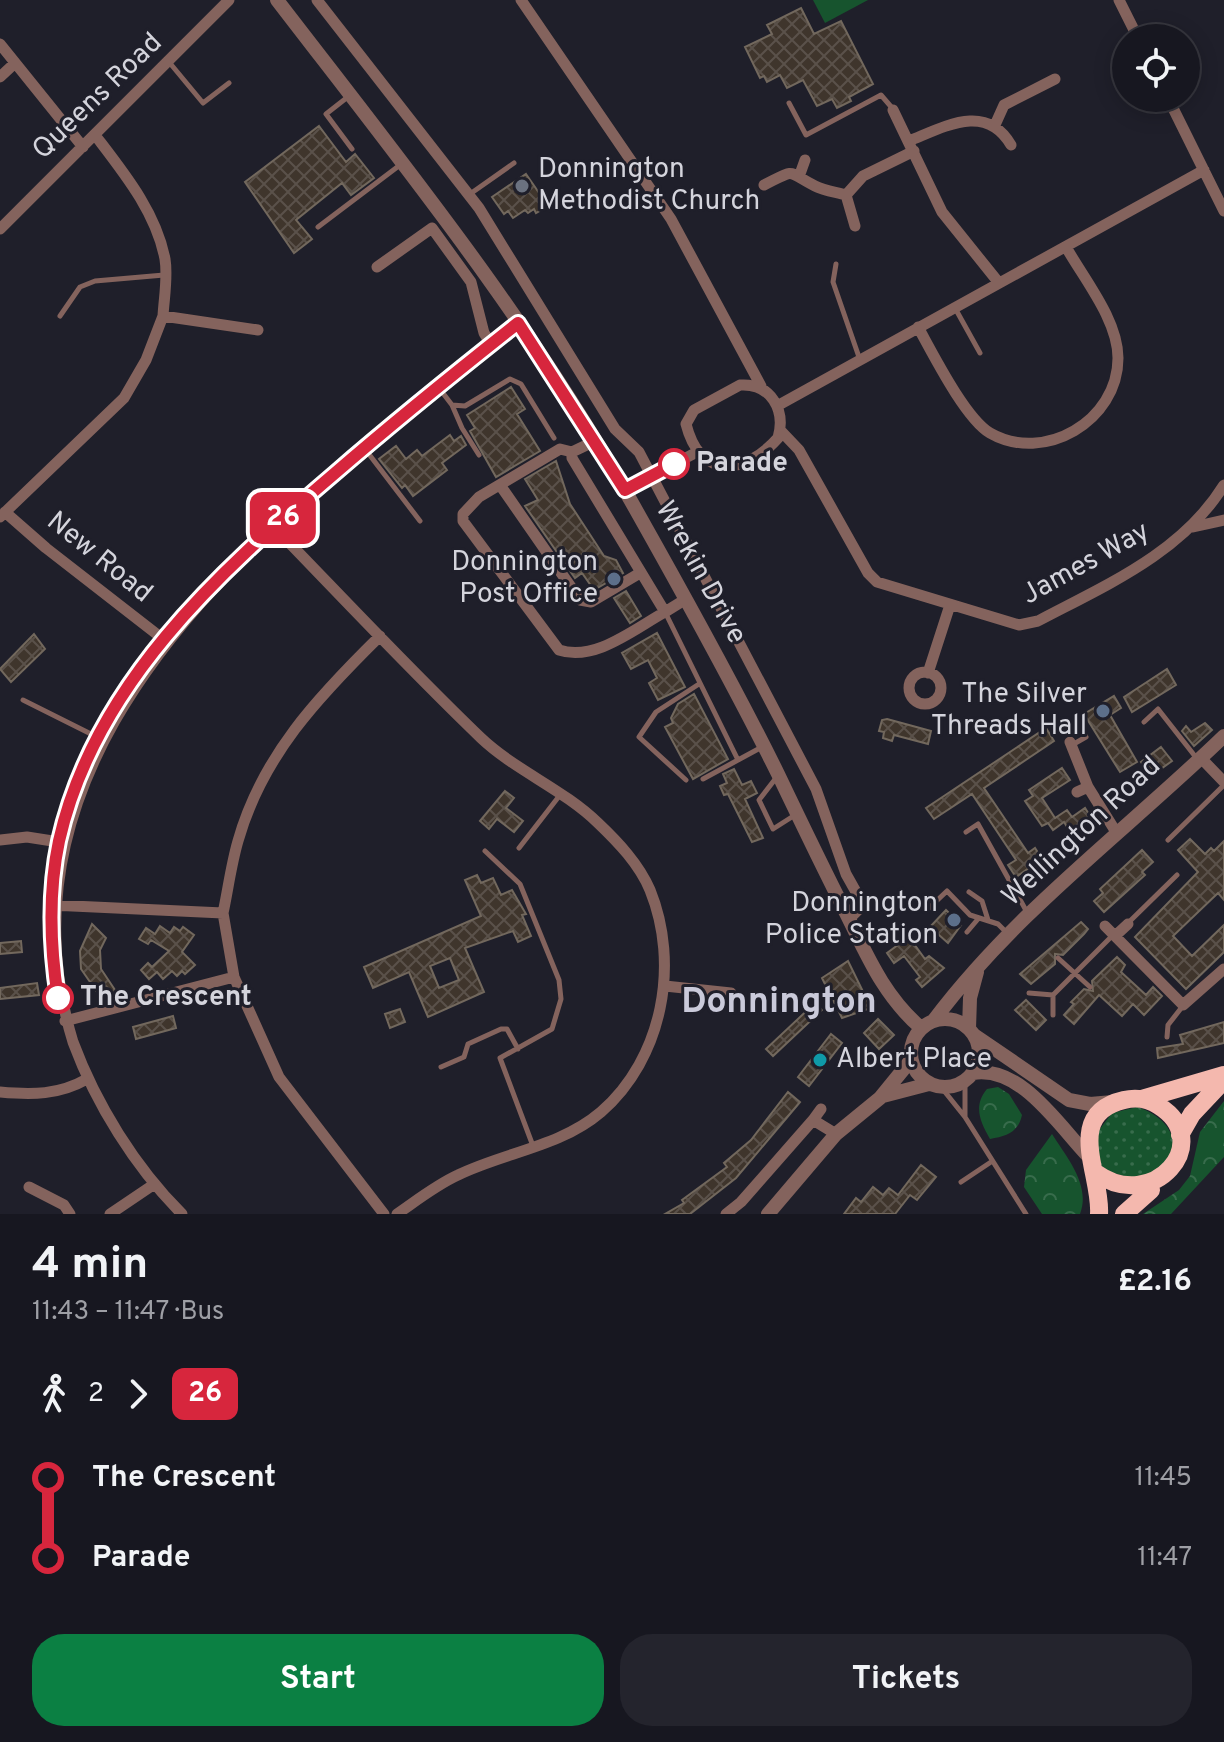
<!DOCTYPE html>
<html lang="en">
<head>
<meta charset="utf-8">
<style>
  body { margin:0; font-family:Overpass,sans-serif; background:#24242d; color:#f1f3f6; height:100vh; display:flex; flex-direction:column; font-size:30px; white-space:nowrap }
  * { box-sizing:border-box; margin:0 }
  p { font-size:26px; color:#9e9fa5 }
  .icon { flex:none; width:44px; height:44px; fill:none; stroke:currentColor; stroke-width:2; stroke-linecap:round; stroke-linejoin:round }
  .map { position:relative; height:1214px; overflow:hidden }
  .side { display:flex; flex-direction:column; background:#171720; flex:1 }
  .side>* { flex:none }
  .badge { padding:0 16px; border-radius:12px; font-size:28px; line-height:52px }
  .fabs { position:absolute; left:1112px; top:24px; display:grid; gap:16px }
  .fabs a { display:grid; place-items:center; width:88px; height:88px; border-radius:50%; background:#171720; box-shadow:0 4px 20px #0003,0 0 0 2px #36363e; font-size:40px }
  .map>.badge { position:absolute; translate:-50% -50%; box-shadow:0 0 0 4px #fff }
  .legs { display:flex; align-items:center; gap:12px; height:88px; padding:0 32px; font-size:26px }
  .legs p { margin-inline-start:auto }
  .headline { display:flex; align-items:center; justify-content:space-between; height:136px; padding:0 32px }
  h1 { font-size:44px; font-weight:700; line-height:60px }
  .primary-button { display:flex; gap:16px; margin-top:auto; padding:16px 32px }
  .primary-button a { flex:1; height:92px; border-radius:32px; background:#0b8043; color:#fff; font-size:32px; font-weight:700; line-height:92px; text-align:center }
  .primary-button a+a { background:#24242d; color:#f1f3f6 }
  ul { padding:0 32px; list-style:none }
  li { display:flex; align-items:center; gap:28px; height:80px; font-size:30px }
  li i { display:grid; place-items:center; width:12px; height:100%; margin:0 10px; background:currentColor }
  li i::after { content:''; width:20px; height:20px; margin:-10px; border:6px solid; border-radius:50%; background:#171720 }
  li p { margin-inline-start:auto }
  li:first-child i { background:linear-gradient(#0000 50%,currentColor 0) }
  li:last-child i { background:linear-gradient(currentColor 50%,#0000 0) }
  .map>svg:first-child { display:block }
  .grass { fill:url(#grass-dots) }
  .forest { fill:url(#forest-crowns) }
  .park { fill:#17542e }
  .building { fill:url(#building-cross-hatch); stroke:#72685d; stroke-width:2; fill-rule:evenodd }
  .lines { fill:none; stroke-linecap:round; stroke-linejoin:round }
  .service { stroke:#84635d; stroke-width:5 }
  .minor { stroke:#84635d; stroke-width:11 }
  .tertiary { stroke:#84635d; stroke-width:14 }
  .trunk { stroke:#f4b8ae; stroke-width:18 }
  .line-1-casing { stroke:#fff; stroke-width:18 }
  .line-1 { stroke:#d7263d; stroke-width:12 }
  .worship-dot { fill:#6b7280; stroke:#1f1f2a; stroke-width:3 }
  .stop-1-dot { fill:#fff; stroke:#d7263d; stroke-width:4 }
  .service-dot { fill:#5c6f8a; stroke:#1f1f2a; stroke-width:3 }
  .culture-dot { fill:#0f9aa8; stroke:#1f1f2a; stroke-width:3 }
  .labels { text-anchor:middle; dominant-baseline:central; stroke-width:6; stroke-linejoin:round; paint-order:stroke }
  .street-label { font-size:28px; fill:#d4d4dc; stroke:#1f1f2a }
  .poi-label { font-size:28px; fill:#d4d4dc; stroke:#1f1f2a; text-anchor:end }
  .stop-label { font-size:28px; font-weight:bold; fill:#d4d4dc; stroke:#1f1f2a; text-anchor:start }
  .district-label { font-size:36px; font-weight:bold; fill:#cacada; stroke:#1f1f2a }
</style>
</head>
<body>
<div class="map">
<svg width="1224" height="1214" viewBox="0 0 1224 1214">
  <defs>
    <pattern id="grass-dots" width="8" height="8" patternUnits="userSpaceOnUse" patternTransform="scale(2)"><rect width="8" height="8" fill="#17542e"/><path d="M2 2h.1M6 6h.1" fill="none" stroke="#386c4c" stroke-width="1.8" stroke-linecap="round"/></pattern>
    <pattern id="forest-crowns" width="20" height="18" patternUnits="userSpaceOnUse" patternTransform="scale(2)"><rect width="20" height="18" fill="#17542e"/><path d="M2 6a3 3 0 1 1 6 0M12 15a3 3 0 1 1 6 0" fill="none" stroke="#386c4c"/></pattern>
    <pattern id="building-cross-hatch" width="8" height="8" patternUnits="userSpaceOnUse" patternTransform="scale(2)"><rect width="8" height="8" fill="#3f352c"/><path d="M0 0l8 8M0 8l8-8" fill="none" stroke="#5a514a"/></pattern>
  </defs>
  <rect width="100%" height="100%" fill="#1f1f2a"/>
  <path class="grass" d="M1137 1107C1157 1113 1179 1130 1172 1154 1168 1164 1153 1175 1146 1183L1101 1169 1096 1134 1112 1113Z"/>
  <path class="forest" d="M998 1087 1009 1094 1022 1115C1018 1133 1006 1136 990 1139 980 1121 973 1106 987 1089Z
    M1224 1101V1157L1171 1214H1143L1179 1190 1190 1176 1200 1132Z
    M1052 1134C1067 1158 1091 1185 1080 1214H1042L1024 1187 1026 1170Z"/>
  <path class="park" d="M813 0H868L825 23Z"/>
  <path class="building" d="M801 8 814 34 841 21 873 84 849 97 851 101 837 108 832 99 817 106 803 80 787 88 780 75 767 82 764 76 760 78 745 47 772 34 767 25Z
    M319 126 346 162 355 154 374 178 351 195 342 183 296 220 312 239 294 253 245 182Z
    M526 174 548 206 536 213 534 209 528 213 525 210 513 218 508 211 504 214 492 197Z
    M511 387 525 409 517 414 540 451 496 477 470 431 475 428 467 415Z
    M450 435 454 441 461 436 466 445 442 463 447 470 413 496 405 485 402 488 379 459 396 446 406 459 417 450 422 456Z
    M556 461 570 504 604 556 616 560 623 573 594 590 582 573 575 578 525 506 538 500 525 479Z
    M626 591 641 616 630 623 614 598Z
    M657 633 685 687 658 700 649 683 657 678 648 660 631 669 622 653Z
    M34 634 45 649 11 682 0 669Z
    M1167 669 1176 685 1132 712 1124 697Z
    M694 694 728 759 693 779 665 727 673 723 671 718 678 704Z
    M1114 696 1121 708 1110 715 1137 762 1120 772 1084 714Z
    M887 719 931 731 928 744 894 735 892 741 883 738 884 732 879 731 882 720Z
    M1205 723 1212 730 1194 746 1182 731 1186 726 1191 732Z
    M1046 728 1054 741 984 788 1028 853 1035 848 1042 859 1016 877 1008 865 1016 860 972 794 934 819 926 808Z
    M1161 747 1172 761 1151 776 1141 762Z
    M1062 768 1070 780 1042 798 1055 818 1067 810 1072 817 1085 808 1090 816 1069 830 1064 822 1053 830 1048 823 1042 826 1025 801 1033 796 1029 790Z
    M734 769 742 785 751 781 757 793 745 799 763 838 752 842 728 794 724 795 720 786 727 783 723 774Z
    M505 791 514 798 506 808 523 821 514 832 497 819 489 829 480 821Z
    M1190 839 1205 854 1211 848 1214 851 1224 841V900L1218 893 1173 936 1192 956 1224 925V952L1186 989 1135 937 1198 872 1178 850Z
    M1142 850 1153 862 1142 872 1145 875 1104 912 1094 901 1103 893 1100 889Z
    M477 875 481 883 493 878 501 895 512 890 526 914 522 915 531 936 518 942 513 931 465 948 484 992 428 1017 409 972 373 988 364 967 481 916 465 880ZM450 958 459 980 439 988 430 966Z
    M946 910 961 925 948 943 930 927Z
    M1081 922 1088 929 1084 934 1063 955 1055 954V964L1031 984 1020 974Z
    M92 924 106 938 100 950 101 969 117 993 104 1002 81 969 80 951Z
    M160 926 170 933 174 927 180 931 183 927 194 935 182 952 195 965 185 974 182 971 177 976 172 971 163 979 157 972 149 979 141 970 148 963 152 967 169 951 151 940 148 944 139 939 146 928 155 934Z
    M909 937 925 959 929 956 944 968 922 987 916 980 920 977 904 956 894 963 887 953Z
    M21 941 22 952 0 954V943Z
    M1117 957 1125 965 1121 972 1146 995 1153 987 1162 996 1144 1015 1133 1004 1122 1016 1099 995 1074 1024 1064 1015 1074 1004 1071 1002 1084 989 1093 991 1092 981Z
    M848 961 871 1008 842 1018 822 978Z
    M37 983 39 995 0 999V988Z
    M1026 1000 1046 1020 1036 1030 1015 1010Z
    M815 1003 822 1010 773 1056 766 1049Z
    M400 1009 405 1022 390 1028 385 1014Z
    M173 1016 176 1028 136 1039 133 1027Z
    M878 1019 894 1035 879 1049 864 1033Z
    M1224 1022V1043L1158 1058 1157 1048 1183 1044 1180 1035Z
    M831 1034 842 1043 809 1086 798 1077Z
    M788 1092 800 1102 736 1178 690 1214H665L684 1203 682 1200 727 1167 724 1163 751 1140Z
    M921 1165 936 1177 917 1200 910 1195 895 1214H844L856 1198 861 1202 873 1187 883 1195 889 1188 898 1195Z"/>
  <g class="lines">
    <path class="service" d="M169 62 203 103 229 83
      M349 96 326 114 352 149
      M789 103 806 135 881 95 893 109
      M470 194 514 163
      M318 227 400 165
      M836 264 833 282 860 360
      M955 308 980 353
      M60 316 80 287 95 281 164 275
      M439 388 452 405 465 406 510 379 521 384 554 438
      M452 405 462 428 479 455
      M365 449 420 521
      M666 614 738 760 762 747
      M23 700 97 737
      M1144 722 1158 709 1198 760
      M1072 745 1086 737 1076 719
      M776 778 759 800 773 829 795 815
      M703 779 738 760
      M686 780 639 737 656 712 699 684
      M966 832 978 824 1028 914
      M1168 840 1224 785
      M519 848 560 795
      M485 851 520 884 559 980 561 999 552 1029 500 1058 533 1146
      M969 892 982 901 988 920
      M928 909 947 891 970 915 998 924 1008 934
      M1128 923 1177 875
      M967 932 978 919
      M1058 958 1090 987
      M1029 993 1053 995V1015
      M1053 995 1113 935
      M1167 1037 1168 1025 1182 1007
      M441 1067 464 1057 468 1044 501 1029H507L518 1049
      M941 1087 965 1117 1026 1214
      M965 1116V1080
      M961 1182 991 1162"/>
    <path class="minor" d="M317 0 479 208 615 429 639 452 816 789 846 874 860 899 859 909 849 919
      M521 0 671 219 761 386
      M1119 0 1138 38
      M0 44 83 147
      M0 77 15 63
      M1168 98 1224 211
      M893 110 942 212 999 283
      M995 125 1004 105 1055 79
      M95 135C124 173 156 212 165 259 168 277 164 298 163 316L258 330
      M909 141C944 127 986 102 1011 145
      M800 174 805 160
      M764 185C798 168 785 171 815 186 825 191 836 192 846 195
      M855 226 846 195 863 176 914 151
      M0 229 229 0
      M377 267 432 228 471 282 484 333 491 344
      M918 327C933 354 965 418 990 433 1044 464 1118 421 1118 358 1118 320 1084 279 1066 247
      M740 385C771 383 786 410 778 438 745 475 700 480 686 424L694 410Z
      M777 406 1204 170
      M780 430 799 450 868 573 877 582 1019 625 1038 621C1106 585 1182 553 1224 485
      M595 441 572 452 560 449 479 497 463 514V521L559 650C595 662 634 629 665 612
      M572 452V458L665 612 686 599
      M500 485 580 600 591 602 640 573
      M625 490 697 452
      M5 512 46 548 163 639
      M0 517 124 398 146 360 163 316
      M273 526C342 597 409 669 481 738 516 771 563 789 598 823 618 842 639 864 650 890 680 964 663 1058 601 1112 560 1147 505 1152 458 1175 436 1185 416 1201 397 1214
      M1193 527 1224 520
      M909 688a16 16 0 1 1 32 0a16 16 0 1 1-32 0Z
      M928 673 950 605
      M1070 742 1088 787 1116 832
      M1201 758 1224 782
      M1077 792 1088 787
      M0 840 27 837 59 842
      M51 905 223 913C228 890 231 865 238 841 262 756 318 697 380 636
      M1105 926 1183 1005 1224 969
      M1115 936 1128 924
      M234 977 279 1077 384 1214
      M665 986 731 993
      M65 1021 234 977 223 913
      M0 1092C32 1095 59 1095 87 1079
      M813 1120 821 1109
      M29 1187 64 1205 70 1214
      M110 1214 153 1185
      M182 1214C135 1167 96 1104 73 1042 0 804 170 614 335 473 395 422 456 372 518 323
      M726 1214 741 1202 813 1120 836 1134"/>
    <path class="tertiary" d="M277 0C400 160 527 317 627 494 679 586 731 679 778 774 800 820 822 866 845 911 867 955 883 995 921 1028
      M911 1053a34 34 0 1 1 68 0a34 34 0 1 1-68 0Z
      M934 1020C1016 911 1127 830 1224 736
      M969 1029 970 998 977 972
      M974 1035 1069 1100 1090 1104 1113 1102
      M973 1073C1021 1065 1059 1126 1089 1157
      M883 1096 929 1084
      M768 1214 836 1134 880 1098 911 1060"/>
    <path class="trunk" d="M1142 1099 1224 1075
      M1180 1135 1192 1114 1224 1080
      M1096 1173C1153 1214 1216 1142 1159 1106 1149 1099 1136 1097 1124 1100 1063 1114 1102 1175 1099 1214
      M1124 1214 1151 1190"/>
  </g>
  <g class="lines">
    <g class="line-1-casing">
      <path id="line-1" d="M58 998C50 946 48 893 59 841 94 685 218 573 334 474 394 422 456 372 518 323L625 490 674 464"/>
    </g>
    <use href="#line-1" class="line-1"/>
  </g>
  <circle class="worship-dot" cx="522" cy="186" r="8"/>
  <g class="stop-1-dot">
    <circle cx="674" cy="464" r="14"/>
    <circle cx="58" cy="998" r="14"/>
  </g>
  <g class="service-dot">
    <circle cx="614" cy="579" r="8"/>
    <circle cx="1103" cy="711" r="8"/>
    <circle cx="954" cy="920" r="8"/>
  </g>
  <circle class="culture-dot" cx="820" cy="1060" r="8"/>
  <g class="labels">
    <g class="street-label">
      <text transform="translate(98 97) rotate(-44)">Queens Road</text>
      <text transform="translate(99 558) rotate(39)">New Road</text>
      <text transform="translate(1086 564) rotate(-29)">James Way</text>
      <text transform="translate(700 573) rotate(61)">Wrekin Drive</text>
      <text transform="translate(1082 832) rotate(-43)">Wellington Road</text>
    </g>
    <g class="poi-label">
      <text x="538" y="170" text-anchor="start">Donnington<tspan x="538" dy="32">Methodist Church</tspan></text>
      <text x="598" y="563">Donnington<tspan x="598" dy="32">Post Office</tspan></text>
      <text x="1087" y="695">The Silver<tspan x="1087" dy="32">Threads Hall</tspan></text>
      <text x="938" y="904">Donnington<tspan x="938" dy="32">Police Station</tspan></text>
      <text x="836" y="1060" text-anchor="start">Albert Place</text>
    </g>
    <g class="stop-label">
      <text x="696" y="464">Parade</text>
      <text x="80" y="998">The Crescent</text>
    </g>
    <g class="district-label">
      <text x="779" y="1003">Donnington</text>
    </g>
  </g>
</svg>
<div class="fabs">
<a><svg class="icon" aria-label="locate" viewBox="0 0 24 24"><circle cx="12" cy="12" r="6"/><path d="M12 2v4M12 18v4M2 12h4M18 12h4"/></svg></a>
</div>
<b class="badge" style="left:283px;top:518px;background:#d7263d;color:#fff">26</b>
</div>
<section class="side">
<div class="headline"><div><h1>4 min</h1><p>11:43 – 11:47 · Bus</p></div><b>£2.16</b></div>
<div class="legs"><svg class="icon" aria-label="walk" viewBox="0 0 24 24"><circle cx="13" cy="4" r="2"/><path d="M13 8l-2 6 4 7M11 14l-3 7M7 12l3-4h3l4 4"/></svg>2<svg class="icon" aria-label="forward" viewBox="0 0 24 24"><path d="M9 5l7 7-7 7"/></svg><b class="badge" style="background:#d7263d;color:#fff">26</b></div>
<ul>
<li><i style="color:#d7263d"></i><b>The Crescent</b><p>11:45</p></li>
<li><i style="color:#d7263d"></i><b>Parade</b><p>11:47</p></li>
</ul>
<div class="primary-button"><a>Start</a><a>Tickets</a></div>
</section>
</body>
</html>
